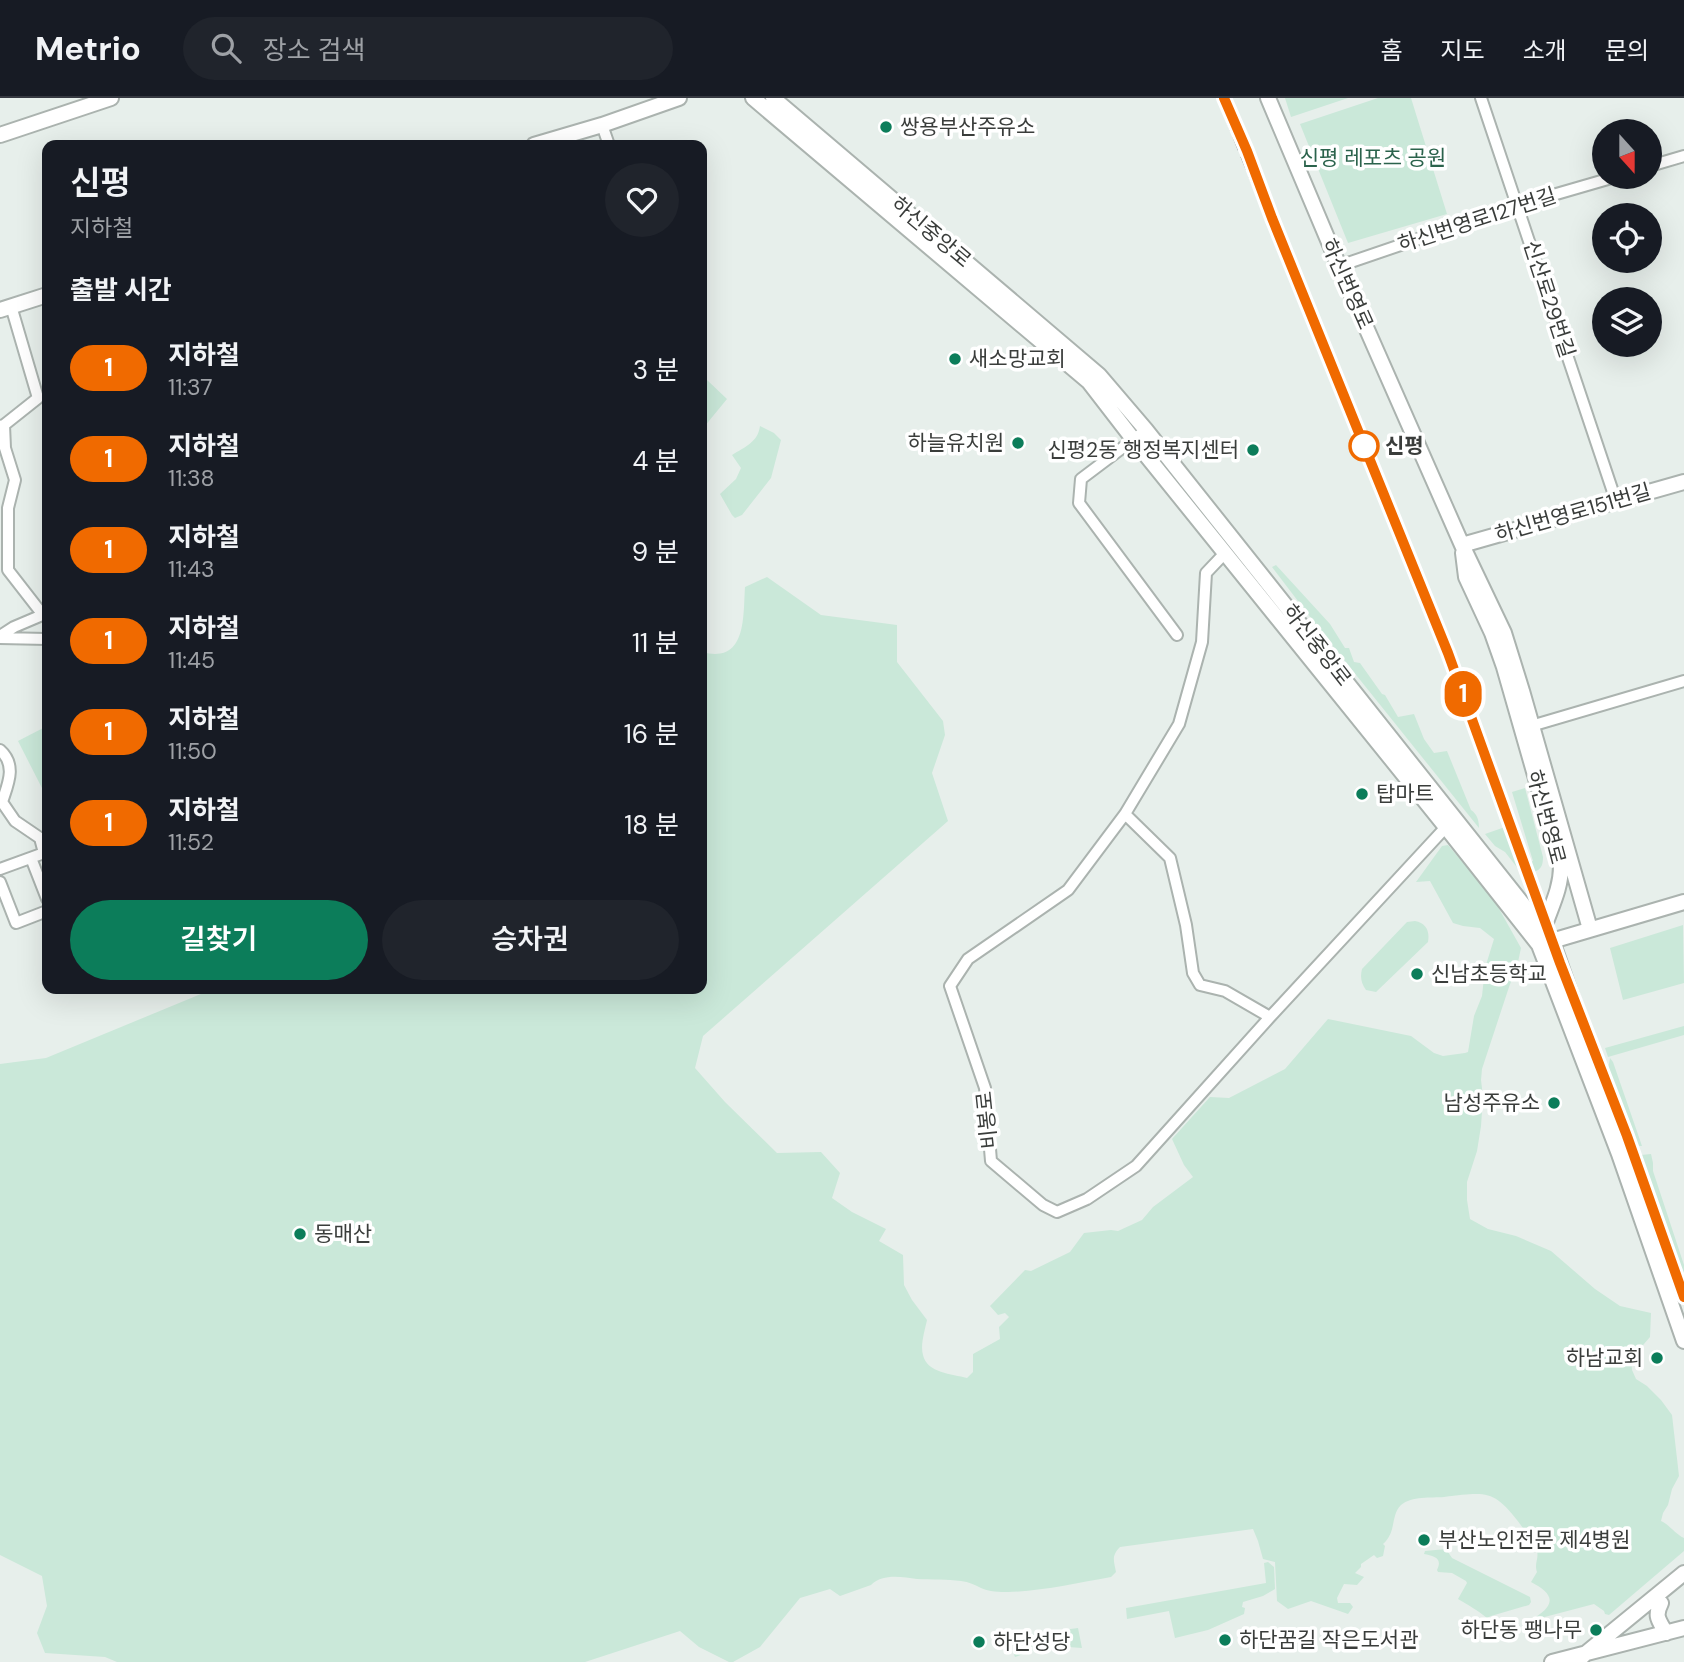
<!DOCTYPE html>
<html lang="ko">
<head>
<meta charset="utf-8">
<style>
  body { margin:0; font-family:"DM Sans","Noto Sans KR",sans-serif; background:#20242c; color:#f1f3f6; height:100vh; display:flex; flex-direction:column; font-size:26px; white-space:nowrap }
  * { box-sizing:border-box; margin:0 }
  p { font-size:23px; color:#9ea1a6 }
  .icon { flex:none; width:38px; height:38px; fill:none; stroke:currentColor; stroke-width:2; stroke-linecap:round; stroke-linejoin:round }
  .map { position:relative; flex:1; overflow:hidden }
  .sheet { position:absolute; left:42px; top:42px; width:665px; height:854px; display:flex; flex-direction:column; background:#171b24; border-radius:14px; box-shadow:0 7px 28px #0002 }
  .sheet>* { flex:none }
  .badge { padding:0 14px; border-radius:23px; font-size:24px; line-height:46px }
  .needle { width:46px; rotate:159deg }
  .tools { position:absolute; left:1592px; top:21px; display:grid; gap:14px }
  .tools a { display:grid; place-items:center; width:70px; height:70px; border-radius:50%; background:#171b24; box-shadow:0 7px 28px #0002; font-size:35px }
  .map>.badge { position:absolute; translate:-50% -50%; box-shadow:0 0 0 4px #fff }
  h2 { padding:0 28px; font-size:26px; line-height:63px }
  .round { display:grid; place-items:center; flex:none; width:74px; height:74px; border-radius:37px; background:#20242c }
  .headline { display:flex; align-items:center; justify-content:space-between; height:119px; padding:0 28px }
  h1 { font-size:33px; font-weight:600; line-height:52px }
  .action { display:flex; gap:14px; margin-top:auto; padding:14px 28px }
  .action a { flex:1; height:80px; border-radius:42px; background:#0c7d5a; color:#fff; font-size:28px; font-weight:600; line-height:80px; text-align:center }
  .action a+a { background:#20242c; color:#f1f3f6 }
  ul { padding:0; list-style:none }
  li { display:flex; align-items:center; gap:21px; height:91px; padding:0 28px }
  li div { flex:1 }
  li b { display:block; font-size:26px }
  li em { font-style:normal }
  li .badge { min-width:77px; font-weight:700; text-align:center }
  header { display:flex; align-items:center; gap:42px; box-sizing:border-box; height:98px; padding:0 35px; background:#171b24; border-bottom:2px solid #363941 }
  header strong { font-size:33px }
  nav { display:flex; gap:38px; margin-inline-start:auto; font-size:24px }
  .search { width:490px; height:63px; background:#20242c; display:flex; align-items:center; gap:18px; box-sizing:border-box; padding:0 24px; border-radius:38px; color:#9ea1a6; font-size:26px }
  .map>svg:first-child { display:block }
  .green { fill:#cae8d9 }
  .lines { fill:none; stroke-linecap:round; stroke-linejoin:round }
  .minor-casing { stroke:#abb3af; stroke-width:14 }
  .tertiary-casing { stroke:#abb3af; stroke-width:18 }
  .minor { stroke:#fff; stroke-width:10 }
  .tertiary { stroke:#fff; stroke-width:14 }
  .rail { stroke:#727774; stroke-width:2.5; stroke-dasharray:14 7; stroke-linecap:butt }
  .line-casing { stroke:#fff; stroke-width:16 }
  .line { stroke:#f06a00; stroke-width:10 }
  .poi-dot { fill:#0c7d5a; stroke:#fff; stroke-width:2.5 }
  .stop-dot { fill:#fff; stroke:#f06a00; stroke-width:3.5 }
  .labels { text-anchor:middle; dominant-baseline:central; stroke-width:7; stroke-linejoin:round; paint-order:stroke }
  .poi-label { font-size:21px; fill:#3a3d3b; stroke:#fff; text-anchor:start }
  .park-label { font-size:21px; fill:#2b634c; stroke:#fff }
  .street-label { font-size:21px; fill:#3a3d3b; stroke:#fff }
  .stop-label { font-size:21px; font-weight:bold; fill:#3a3d3b; stroke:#fff; text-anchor:start }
</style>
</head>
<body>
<header>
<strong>Metrio</strong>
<div class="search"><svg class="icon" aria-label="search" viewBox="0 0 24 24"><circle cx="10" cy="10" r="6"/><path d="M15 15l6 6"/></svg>장소 검색</div>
<nav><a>홈</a><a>지도</a><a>소개</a><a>문의</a></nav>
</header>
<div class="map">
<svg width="1684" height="1564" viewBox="0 0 1684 1564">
  <rect width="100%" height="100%" fill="#e7efeb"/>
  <path class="green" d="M1285 0H1348L1291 19Z
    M1378 0H1411L1447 116 1348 145 1300 26Z
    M702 280 707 282 727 301 704 329 702 327Z
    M760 328 774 335 781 342 771 380 742 417 735 420 732 417 720 396 736 381 741 370 732 357C745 349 758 344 760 328Z
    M1276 467 1330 526 1345 550H1349L1354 564 1360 565 1382 596 1385 597 1398 619 1414 616 1424 641 1434 655 1447 653 1471 712C1477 716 1479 722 1479 730L1320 532 1272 469Z
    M767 479 821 517 897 527V564L943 623 945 637 932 675 948 723 703 938 695 970 725 1004 777 1055 821 1054 840 1075 832 1100 852 1114 886 1131 879 1143 903 1157 904 1187 912 1202 927 1222C925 1232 920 1247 923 1257 927 1275 952 1276 967 1280L973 1274V1256L1000 1241 999 1229 1009 1219 1005 1215 998 1217 990 1208 1025 1172 1031 1173 1070 1154 1084 1135 1111 1132 1118 1133 1142 1122 1153 1109 1193 1079 1184 1067 1172 1041 1210 999 1229 1000 1285 971 1328 921 1411 938 1434 955 1443 958 1465 955 1468 954 1474 918 1482 898 1485 870 1494 841 1480 830 1463 828 1453 825 1430 783 1416 784 1442 748 1448 747 1493 800 1521 850 1518 864 1508 892 1482 971 1481 982 1483 999 1481 1028 1477 1053 1467 1084V1102L1470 1121 1488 1131 1516 1138 1551 1153 1595 1191 1620 1208 1651 1215 1650 1239 1631 1261 1632 1272 1636 1281 1647 1288 1661 1302 1672 1317 1679 1378 1672 1391 1668 1407 1663 1415 1661 1423C1670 1427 1675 1436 1684 1440V1453L1609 1517 1605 1516 1604 1513 1594 1506 1537 1521 1536 1519C1559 1504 1550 1494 1531 1484L1537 1474C1534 1465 1539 1461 1537 1453 1536 1444 1528 1437 1523 1430 1494 1391 1489 1394 1444 1399 1431 1400 1412 1398 1401 1407 1390 1418 1397 1434 1383 1446L1385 1448 1383 1458 1377 1460 1374 1457 1361 1466V1469L1355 1475 1364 1479 1357 1487 1344 1486 1337 1500 1338 1505H1350L1353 1509 1348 1516 1311 1503 1288 1511 1277 1503 1275 1464 1263 1461 1258 1443 1253 1431 1120 1449C1111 1458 1114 1463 1116 1474L1111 1479C1077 1485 1043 1493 1008 1494 1000 1494 989 1494 981 1490 975 1487 969 1484 961 1483 947 1481 932 1482 917 1481 902 1479 883 1475 871 1487L840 1498 830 1491 800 1500 760 1549 733 1564H729L699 1549 680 1533 585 1564H117L105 1559 45 1555 37 1535 47 1508 42 1478 0 1457V966L46 960 213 891H702V554C747 566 743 519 745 489Z
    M47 628V694L45 696 18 643Z
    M1525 690 1543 759C1543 774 1536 773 1523 777L1505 754 1495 748 1485 736 1505 729 1510 737 1521 767 1533 763 1512 694Z
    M1415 823C1426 825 1430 833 1428 844L1376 894 1366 892C1361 885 1360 879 1362 871L1407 824Z
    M1683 827 1684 885 1623 902 1610 850Z
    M1684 928V937L1608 959 1605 950Z
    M1610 960 1613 964 1642 1048H1636L1608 971Z
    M1651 1056 1653 1065V1073L1684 1167V1185L1641 1061V1057Z
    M1446 1451 1452 1460 1530 1499 1531 1504 1529 1507 1491 1518 1487 1520C1479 1513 1468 1507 1458 1501L1467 1485 1466 1483 1452 1475 1438 1474 1437 1472C1443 1460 1434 1458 1424 1456L1425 1453Z
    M1268 1464 1274 1469 1275 1491 1263 1498 1243 1504 1242 1509 1245 1510 1244 1516 1208 1532 1175 1540 1169 1513 1127 1521 1126 1510 1266 1485 1264 1465Z
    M1078 1530 1082 1550 1055 1548 1037 1551 1015 1559 1013 1554 1026 1546V1537Z"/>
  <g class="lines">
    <g class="minor-casing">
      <path id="minor" d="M1481 0 1616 403
        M602 27 609 47
        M1650 68 1684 58
        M1339 168 1515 108 1615 79
        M4 327 5 350 15 382 8 410V472L43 517
        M0 328 4 327 38 300 11 208
        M1146 332 1081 381 1079 405 1177 537
        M1225 455 1206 475 1202 544 1179 626 1125 716 1068 792 968 861 950 888 985 990 991 1063 1043 1107 1057 1114 1087 1101 1136 1068 1270 919 1446 729
        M0 538 14 529 47 515
        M0 540 47 541
        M1531 628 1684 583
        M0 652C17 667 8 686 2 704L15 723 40 740 44 755 0 771
        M1125 716 1170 760 1186 827 1193 875 1200 887 1225 893 1270 919
        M31 760 47 801
        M0 784 16 825 47 813"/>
    </g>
    <g class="tertiary-casing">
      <path id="tertiary" d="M753 0 1089 284 1133 341 1446 729 1539 847 1619 1056 1684 1243
        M773 0 1099 277 1146 332 1552 843 1597 971
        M1268 0 1339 168 1462 447 1504 535 1522 593 1590 831
        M0 37 111 0
        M534 47 602 27 679 0
        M0 212 47 197
        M1462 447 1684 384
        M1463 455 1466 479 1492 535 1504 569 1561 768C1561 793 1549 812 1542 836
        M1545 845 1684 804
        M1661 1505C1654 1519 1659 1522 1666 1535
        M1552 1564 1684 1530
        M1577 1564 1585 1556 1684 1475"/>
    </g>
    <use href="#minor" class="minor"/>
    <use href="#tertiary" class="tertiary"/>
    <path class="rail" d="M1218 0 1443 557 1520 771"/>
  </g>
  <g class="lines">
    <g class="line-casing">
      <path id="line" d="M1224 0 1247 53 1272 120 1448 555 1560 865 1627 1038 1684 1199"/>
    </g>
    <use href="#line" class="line"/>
  </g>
  <g class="poi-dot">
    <circle cx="886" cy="29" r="7"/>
    <circle cx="955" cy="261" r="7"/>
    <circle cx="1018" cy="345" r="7"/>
    <circle cx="1253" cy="352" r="7"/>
    <circle cx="1362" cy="696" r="7"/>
    <circle cx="1417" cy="876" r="7"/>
    <circle cx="1554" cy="1005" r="7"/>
    <circle cx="300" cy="1136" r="7"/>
    <circle cx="1657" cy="1260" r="7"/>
    <circle cx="1424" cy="1442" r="7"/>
    <circle cx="1596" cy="1532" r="7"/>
    <circle cx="1225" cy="1542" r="7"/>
    <circle cx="979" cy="1544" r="7"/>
  </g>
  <circle class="stop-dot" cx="1364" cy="348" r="14"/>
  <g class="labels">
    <g class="poi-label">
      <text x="900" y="29">쌍용부산주유소</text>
      <text x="969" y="261">새소망교회</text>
      <text x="1004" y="345" text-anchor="end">하늘유치원</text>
      <text x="1239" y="352" text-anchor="end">신평2동 행정복지센터</text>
      <text x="1376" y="696">탑마트</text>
      <text x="1431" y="876">신남초등학교</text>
      <text x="1540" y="1005" text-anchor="end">남성주유소</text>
      <text x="314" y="1136">동매산</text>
      <text x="1643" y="1260" text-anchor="end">하남교회</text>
      <text x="1438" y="1442">부산노인전문 제4병원</text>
      <text x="1582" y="1532" text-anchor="end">하단동 팽나무</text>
      <text x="1239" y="1542">하단꿈길 작은도서관</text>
      <text x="993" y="1544">하단성당</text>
    </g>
    <g class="park-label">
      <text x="1373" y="60">신평 레포츠 공원</text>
    </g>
    <g class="street-label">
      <text transform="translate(1477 122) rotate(-18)">하신번영로127번길</text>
      <text transform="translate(931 134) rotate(40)">하신중앙로</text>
      <text transform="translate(1347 186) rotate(66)">하신번영로</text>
      <text transform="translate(1549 201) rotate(72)">신산로29번길</text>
      <text transform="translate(1573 415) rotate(-16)">하신번영로151번길</text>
      <text transform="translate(1317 547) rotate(52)">하신중앙로</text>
      <text transform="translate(1546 719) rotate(75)">하신번영로</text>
      <text transform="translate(987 1022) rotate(-96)">비봉로</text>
    </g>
    <g class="stop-label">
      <text x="1385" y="348">신평</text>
    </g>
  </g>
</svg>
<div class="tools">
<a><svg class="needle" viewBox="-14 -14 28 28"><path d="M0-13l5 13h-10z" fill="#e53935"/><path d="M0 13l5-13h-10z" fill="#9ea1a6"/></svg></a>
<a><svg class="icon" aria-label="locate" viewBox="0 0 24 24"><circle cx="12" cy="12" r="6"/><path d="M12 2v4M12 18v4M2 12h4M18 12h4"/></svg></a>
<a><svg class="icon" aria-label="layers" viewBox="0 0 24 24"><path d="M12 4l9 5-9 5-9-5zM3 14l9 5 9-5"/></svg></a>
</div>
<b class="badge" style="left:1463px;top:596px;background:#f06a00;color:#fff">1</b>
<section class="sheet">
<div class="headline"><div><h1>신평</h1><p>지하철</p></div><a class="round"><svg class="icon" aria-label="heart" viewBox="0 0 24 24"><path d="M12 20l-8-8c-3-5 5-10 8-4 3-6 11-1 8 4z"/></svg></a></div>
<h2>출발 시간</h2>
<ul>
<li><span class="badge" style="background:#f06a00;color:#fff">1</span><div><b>지하철</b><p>11:37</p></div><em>3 분</em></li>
<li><span class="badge" style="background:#f06a00;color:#fff">1</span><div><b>지하철</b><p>11:38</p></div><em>4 분</em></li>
<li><span class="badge" style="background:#f06a00;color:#fff">1</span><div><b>지하철</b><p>11:43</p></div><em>9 분</em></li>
<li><span class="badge" style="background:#f06a00;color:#fff">1</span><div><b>지하철</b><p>11:45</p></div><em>11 분</em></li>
<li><span class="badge" style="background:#f06a00;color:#fff">1</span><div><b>지하철</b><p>11:50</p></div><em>16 분</em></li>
<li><span class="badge" style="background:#f06a00;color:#fff">1</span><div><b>지하철</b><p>11:52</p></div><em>18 분</em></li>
</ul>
<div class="action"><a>길찾기</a><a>승차권</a></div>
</section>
</div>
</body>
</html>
